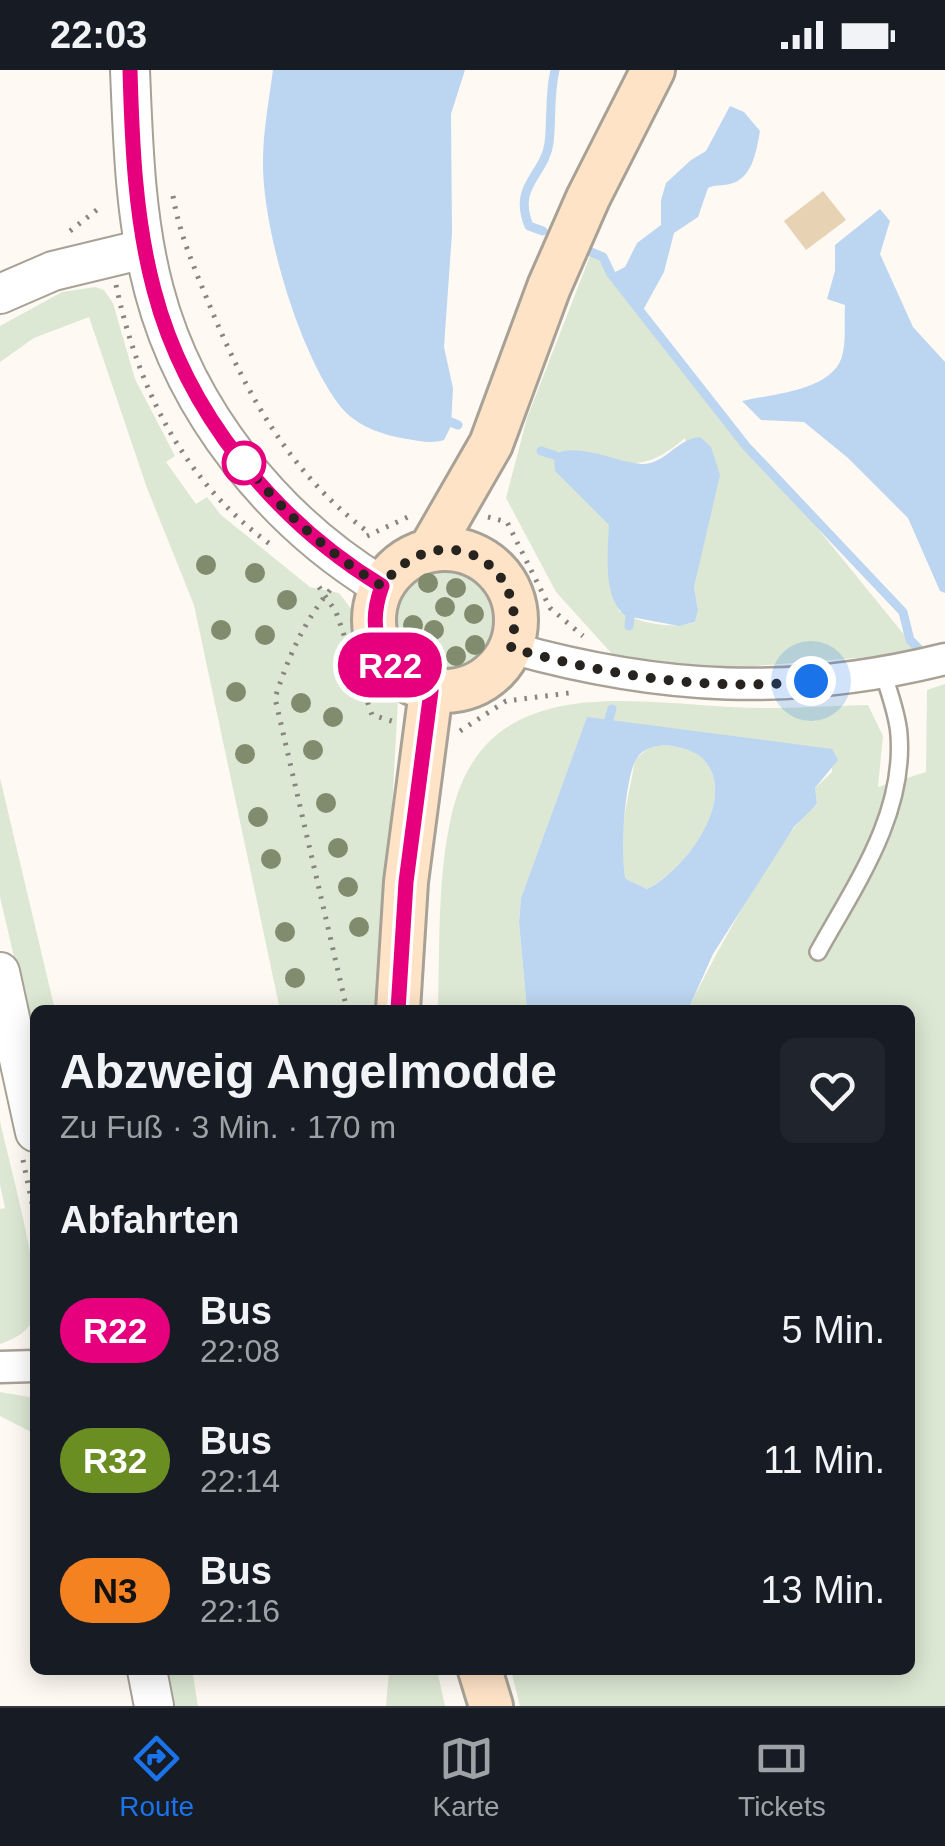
<!DOCTYPE html>
<html lang="de">
<head>
<meta charset="utf-8">
<style>
  body { margin:0; font-family:Helvetica,sans-serif; background:#20242c; color:#f1f3f6; height:100vh; display:flex; flex-direction:column; font-size:38px; white-space:nowrap }
  * { box-sizing:border-box; margin:0 }
  p { font-size:32px; color:#9ea1a6 }
  .icon { flex:none; width:55px; height:55px; fill:none; stroke:currentColor; stroke-width:2; stroke-linecap:round; stroke-linejoin:round }
  .map { position:relative; flex:1; overflow:hidden }
  .drawer { position:absolute; left:30px; top:935px; width:885px; height:670px; display:flex; flex-direction:column; background:#171b24; border-radius:15px; box-shadow:0 5px 25px #0003 }
  .drawer>* { flex:none }
  .badge { padding:0 20px; border-radius:32px; font-size:35px; line-height:65px }
  .you { position:absolute; width:50px; height:50px; margin:-25px; border:8px solid #fff; border-radius:50%; background:#1a73e8; box-shadow:0 0 0 15px #1a73e833 }
  .map>.badge { position:absolute; translate:-50% -50%; box-shadow:0 0 0 5px #fff }
  h2 { padding:0 30px; font-size:38px; line-height:90px }
  .round { display:grid; place-items:center; flex:none; width:105px; height:105px; border-radius:15px; background:#20242c }
  .headline { display:flex; align-items:center; justify-content:space-between; height:170px; padding:0 30px }
  h1 { font-size:48px; font-weight:600; line-height:75px }
  ul { padding:0; list-style:none }
  li { display:flex; align-items:center; gap:30px; height:130px; padding:0 30px }
  li div { flex:1 }
  li b { display:block; font-size:38px }
  li em { font-style:normal }
  li .badge { min-width:110px; font-weight:700; text-align:center }
  .status { display:flex; justify-content:space-between; align-items:center; height:70px; padding:0 50px; background:#171b24; direction:ltr }
  .status svg { height:28px; fill:currentColor }
  .tabs { display:flex; justify-content:space-around; align-items:center; height:140px; border-top:2px solid #363941; background:#171b24; font-size:28px; color:#9ea1a6 }
  .tabs a { display:grid; justify-items:center; gap:5px }
  .tabs .current { color:#1a73e8 }
  .map>svg:first-child { display:block }
  .green { fill:#dce8d4; fill-rule:evenodd }
  .water { fill:#bcd5f0; fill-rule:evenodd }
  .lines { fill:none; stroke-linecap:round; stroke-linejoin:round }
  .stream { stroke:#bcd5f0; stroke-width:9 }
  .building { fill:#e7d2b3 }
  .service-casing { stroke:#a7a196; stroke-width:20 }
  .minor-casing { stroke:#a7a196; stroke-width:35 }
  .tertiary-casing { stroke:#a7a196; stroke-width:42 }
  .secondary-casing { stroke:#a7a196; stroke-width:48 }
  .path { stroke:#88857f; stroke-width:5; stroke-dasharray:2.5 8; stroke-linecap:butt }
  .service { stroke:#fff; stroke-width:15 }
  .minor { stroke:#fff; stroke-width:30 }
  .tertiary { stroke:#fff; stroke-width:38 }
  .secondary { stroke:#fee3c6; stroke-width:42 }
  .tree { fill:#818b6e }
  .line-casing { stroke:#fff; stroke-width:22 }
  .line { stroke:#e6007e; stroke-width:15 }
  .walk { stroke:#272420; stroke-width:10; stroke-dasharray:0 18 }
  .stop-dot { fill:#fff; stroke:#e6007e; stroke-width:5 }
</style>
</head>
<body>
<div class="status"><b>22:03</b><svg viewBox="0 0 49 12"><path d="M0 12V9h3v3zM5 12V6h3v6zM10 12V3h3v9zM15 12V0h3v12zM26 1h20v11H26zM47 4h2v5h-2z"/></svg></div>
<div class="map">
<svg width="945" height="1636" viewBox="0 0 945 1636">
  <rect width="100%" height="100%" fill="#fefaf3"/>
  <path class="green" d="M592 181 919 583 743 597 671 595 612 584 556 522 506 428 527 348ZM685 368 705 464 694 517 698 540 695 552C676 560 636 553 619 541L610 513V455L574 419 579 381C627 396 646 402 685 368Z
    M95 217 104 220 113 233 135 309 175 386 166 392 196 434 207 427 221 445 310 517 339 523 355 544 365 590 398 630 381 940H280L194 535 147 418 89 247 34 268 0 292V256L62 222Z
    M387 551a57 57 0 1 1 114 0a57 57 0 1 1-114 0Z
    M945 614V1636H520L511 1600H910V940H688C706 901 785 753 817 735L815 718 832 702V680L587 648 521 828 519 852 527 940H438C440 874 437 808 452 743 485 604 623 631 731 637 776 640 822 636 868 635L883 666 878 717 926 702 927 620Z
    M666 675C678 677 694 679 703 689 740 729 684 800 647 819L626 809C615 773 629 726 635 690L649 677Z
    M0 708 55 940H35V977L0 827Z
    M0 1051C8 1089 43 1213 35 1245 30 1261 15 1269 0 1274V1139L5 1138 0 1115Z
    M0 1322 35 1328V1364L0 1346Z
    M166 1600H192L198 1636H172Z
    M389 1600H437L445 1636H386Z"/>
  <path class="water" d="M273 0H465L451 44 452 163 444 277 453 318 451 356 444 370C431 374 420 371 407 369 382 365 356 356 340 336 299 283 262 158 263 91 263 61 269 30 273 0Z
    M730 36 744 42 760 61C756 83 752 113 724 115 718 116 713 115 708 118L698 147 674 163 664 202 642 242 611 204 625 197 637 173 661 155V130L666 113 691 90 706 81Z
    M880 139 890 151 880 184 913 257 945 292V523L940 521 908 448 848 388 804 352 761 350 742 331C771 324 837 321 843 282 846 267 844 250 845 235L827 229 835 201V175Z
    M700 367 711 377 720 405 694 517 698 540 695 552 679 556 626 546C602 529 608 480 609 455L555 401 554 385C577 371 617 393 642 394 666 394 676 369 700 367Z
    M587 647 832 679 838 690 815 718 817 734 794 757 713 884 688 940H527L519 852 521 828ZM666 675C678 677 693 679 703 689 740 728 684 801 647 819L626 809C619 789 625 704 637 688 645 677 654 676 666 675Z"/>
  <g class="lines">
    <path class="stream" d="M543 161 529 156C512 115 545 105 549 73 552 48 549 25 555 0
      M591 182 603 187 611 204 746 376 903 542 910 570 918 578
      M451 352 458 355
      M541 381 554 385
      M629 556 630 547
      M609 649 612 639"/>
  </g>
  <path class="building" d="M823 121 846 150 806 180 784 151Z"/>
  <g class="lines">
    <g class="service-casing">
      <path id="service" d="M818 882C855 815 905 745 899 665 898 645 889 624 884 604"/>
    </g>
    <g class="minor-casing">
      <path id="minor" d="M511 578C661 620 793 627 945 589
        M0 1297 35 1296"/>
    </g>
    <g class="tertiary-casing">
      <path id="tertiary" d="M130 0C133 73 135 149 154 220 186 342 274 451 381 516
        M0 224 53 201 144 179
        M0 902 35 1062
        M147 1600 154 1636"/>
    </g>
    <g class="secondary-casing">
      <path id="secondary" d="M374 550a71 71 0 1 1 142 0a71 71 0 1 1-142 0Z
        M430 480 491 374 549 217 588 128 653 0
        M398 940 406 812 431 621
        M480 1600 491 1636"/>
    </g>
    <path class="path" d="M173 126C179 162 193 195 207 229 244 320 289 403 368 462
      M70 161 103 135
      M116 215C138 318 183 411 270 474
      M488 447 507 452 550 538 583 566
      M367 466 410 446
      M319 517 336 542 372 645 395 652
      M330 520C303 553 288 588 275 628L347 940
      M460 661 506 631 569 623
      M23 1090 35 1148"/>
    <use href="#service" class="service"/>
    <use href="#minor" class="minor"/>
    <use href="#tertiary" class="tertiary"/>
    <use href="#secondary" class="secondary"/>
  </g>
  <g class="tree">
    <circle cx="206" cy="495" r="10"/>
    <circle cx="255" cy="503" r="10"/>
    <circle cx="428" cy="513" r="10"/>
    <circle cx="456" cy="518" r="10"/>
    <circle cx="287" cy="530" r="10"/>
    <circle cx="445" cy="537" r="10"/>
    <circle cx="474" cy="544" r="10"/>
    <circle cx="413" cy="555" r="10"/>
    <circle cx="221" cy="560" r="10"/>
    <circle cx="434" cy="560" r="10"/>
    <circle cx="265" cy="565" r="10"/>
    <circle cx="475" cy="575" r="10"/>
    <circle cx="416" cy="578" r="10"/>
    <circle cx="456" cy="586" r="10"/>
    <circle cx="236" cy="622" r="10"/>
    <circle cx="301" cy="633" r="10"/>
    <circle cx="333" cy="647" r="10"/>
    <circle cx="313" cy="680" r="10"/>
    <circle cx="245" cy="684" r="10"/>
    <circle cx="326" cy="733" r="10"/>
    <circle cx="258" cy="747" r="10"/>
    <circle cx="338" cy="778" r="10"/>
    <circle cx="271" cy="789" r="10"/>
    <circle cx="348" cy="817" r="10"/>
    <circle cx="359" cy="857" r="10"/>
    <circle cx="285" cy="862" r="10"/>
    <circle cx="295" cy="908" r="10"/>
  </g>
  <g class="lines">
    <g class="line-casing">
      <path id="line" d="M130 0C132 73 135 149 154 220 186 343 275 451 382 516 364 565 383 603 431 621L406 812 398 940"/>
    </g>
    <use href="#line" class="line"/>
    <path class="walk" d="M244 393 239 387C280 439 325 482 382 516 436 443 533 488 511 578 610 606 709 622 811 611"/>
  </g>
  <circle class="stop-dot" cx="244" cy="393" r="20"/>
</svg>
<div class="you" style="left:811px;top:611px"></div>
<b class="badge" style="left:390px;top:595px;background:#e6007e;color:#fff">R22</b>
<section class="drawer">
<div class="headline"><div><h1>Abzweig Angelmodde</h1><p>Zu Fuß · 3 Min. · 170 m</p></div><a class="round"><svg class="icon" aria-label="heart" viewBox="0 0 24 24"><path d="M12 20l-8-8c-3-5 5-10 8-4 3-6 11-1 8 4z"/></svg></a></div>
<h2>Abfahrten</h2>
<ul>
<li><span class="badge" style="background:#e6007e;color:#fff">R22</span><div><b>Bus</b><p>22:08</p></div><em>5 Min.</em></li>
<li><span class="badge" style="background:#6b8e23;color:#fff">R32</span><div><b>Bus</b><p>22:14</p></div><em>11 Min.</em></li>
<li><span class="badge" style="background:#f58220;color:#111">N3</span><div><b>Bus</b><p>22:16</p></div><em>13 Min.</em></li>
</ul>
</section>
</div>
<nav class="tabs">
<a class="current"><svg class="icon" aria-label="directions" viewBox="0 0 24 24"><path d="M12 3l9 9-9 9-9-9zM9 14v-3h6M13 9l2 2-2 2"/></svg>Route</a>
<a><svg class="icon" aria-label="map" viewBox="0 0 24 24"><path d="M3 6l6-2 6 2 6-2v14l-6 2-6-2-6 2zM9 4v14M15 6v14"/></svg>Karte</a>
<a><svg class="icon" aria-label="tickets" viewBox="0 0 24 24"><path d="M3 7h18v10H3zM15 7v10"/></svg>Tickets</a>
</nav>
</body>
</html>
